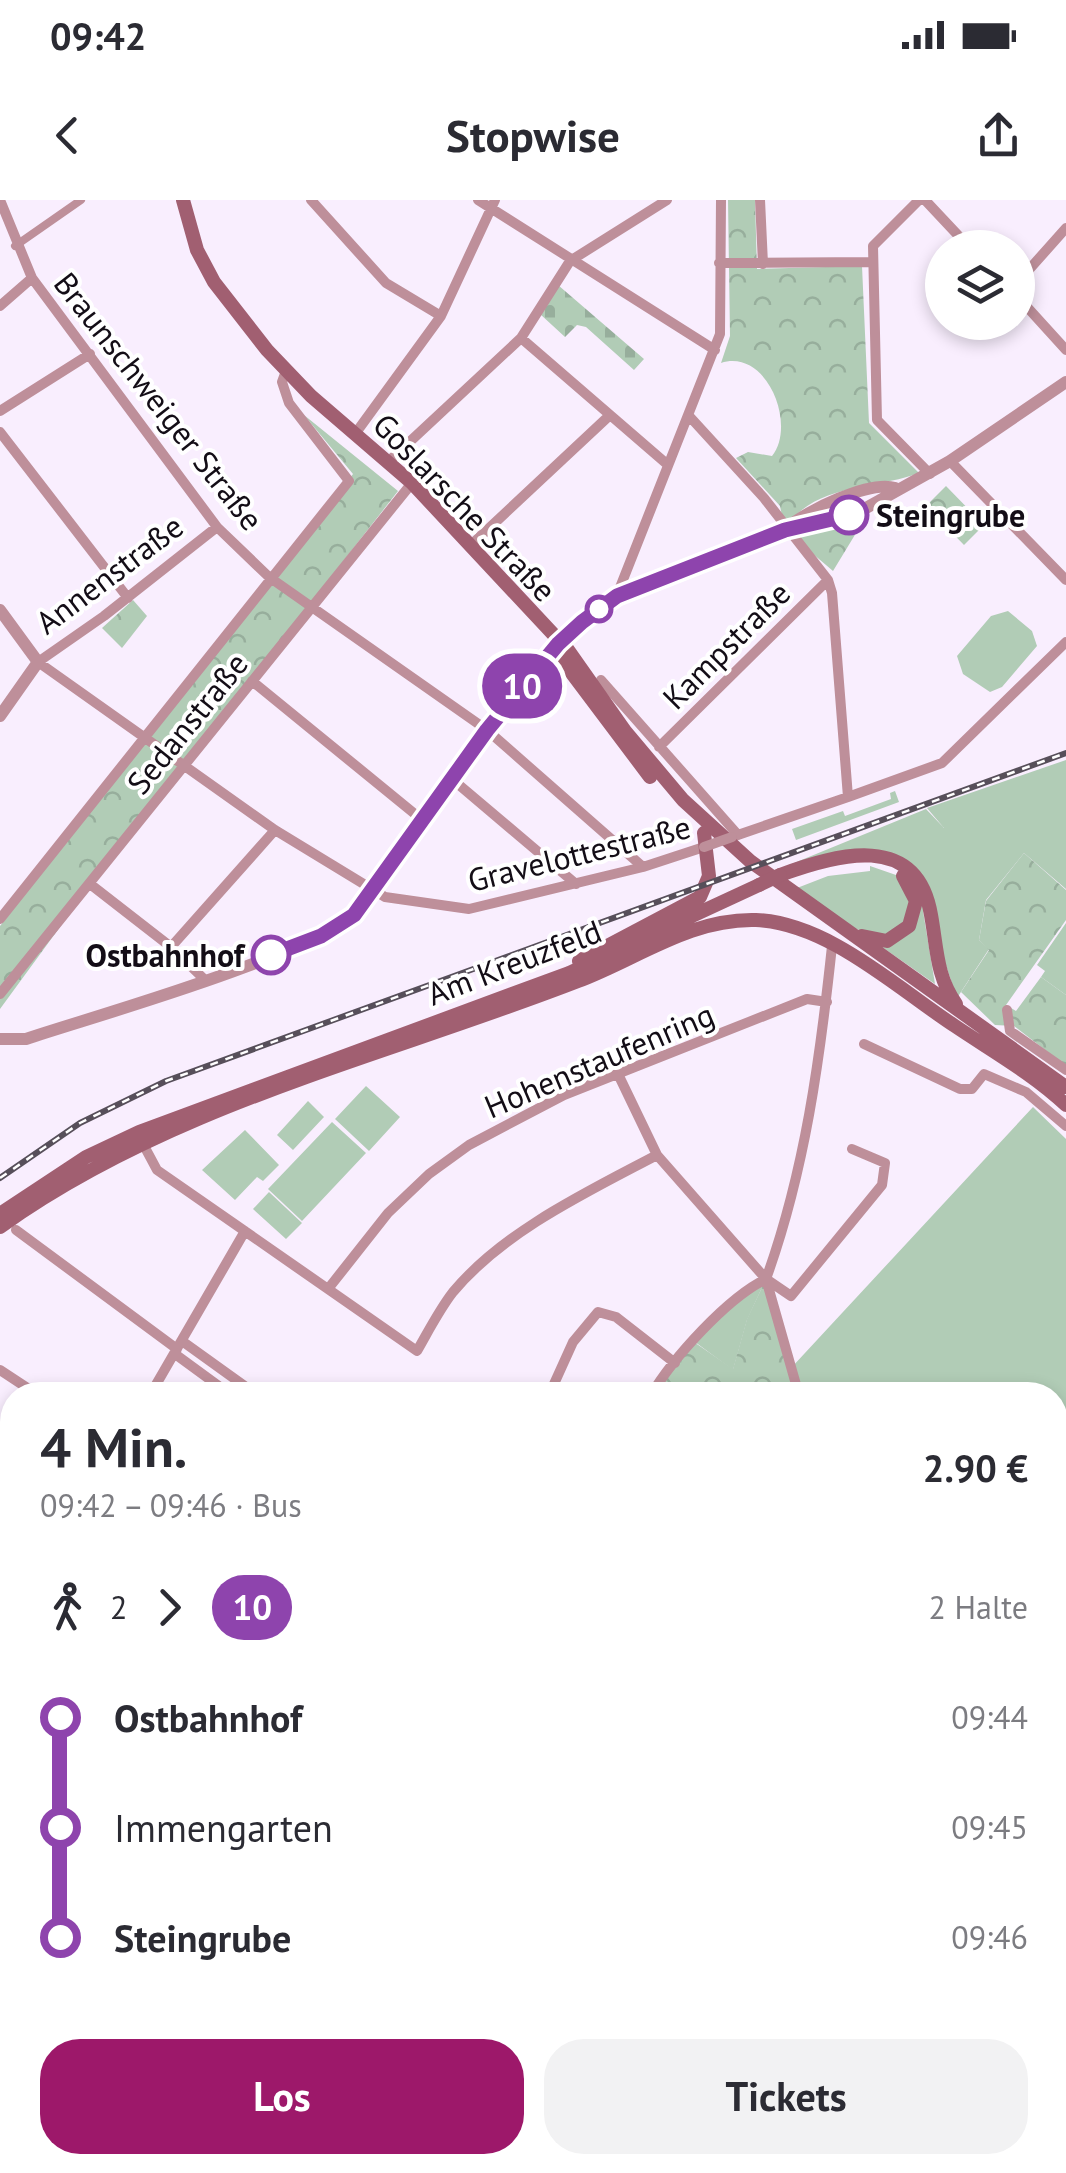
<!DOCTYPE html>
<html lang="de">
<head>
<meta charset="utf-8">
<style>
  body { margin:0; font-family:"PT Sans",sans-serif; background:#f2f2f3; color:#2b2b33; height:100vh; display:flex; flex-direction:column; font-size:38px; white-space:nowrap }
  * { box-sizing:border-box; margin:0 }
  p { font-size:32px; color:#7c7c81 }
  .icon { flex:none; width:55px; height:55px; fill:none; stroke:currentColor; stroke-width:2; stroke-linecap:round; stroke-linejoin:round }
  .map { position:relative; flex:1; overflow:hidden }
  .drawer { position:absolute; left:0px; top:1182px; width:1068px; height:792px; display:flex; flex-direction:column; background:#fff; border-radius:40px 40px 0 0; box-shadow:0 5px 15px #0003 }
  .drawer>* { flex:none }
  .badge { padding:0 20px; border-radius:32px; font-size:35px; line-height:65px }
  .controls { position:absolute; left:925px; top:30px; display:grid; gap:20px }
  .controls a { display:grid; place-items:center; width:110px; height:110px; border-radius:50%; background:#fff; box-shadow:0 5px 15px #0003; font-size:50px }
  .map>.badge { position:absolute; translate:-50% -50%; box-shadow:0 0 0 5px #fff }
  .legs { display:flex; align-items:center; gap:15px; height:110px; padding:0 40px; font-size:32px }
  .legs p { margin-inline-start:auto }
  .overview { display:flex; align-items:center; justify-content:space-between; height:170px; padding:0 40px }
  h1 { font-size:55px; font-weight:700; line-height:75px }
  .action { display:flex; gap:20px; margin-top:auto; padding:20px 40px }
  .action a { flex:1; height:115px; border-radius:40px; background:#9d186a; color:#fff; font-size:40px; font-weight:700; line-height:115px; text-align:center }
  .action a+a { background:#f2f2f3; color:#2b2b33 }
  ul { padding:0 40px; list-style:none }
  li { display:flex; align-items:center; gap:35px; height:110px; font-size:38px }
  li i { display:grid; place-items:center; width:15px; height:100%; margin:0 12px; background:currentColor }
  li i::after { content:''; width:25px; height:25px; margin:-12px; border:8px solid; border-radius:50%; background:#fff }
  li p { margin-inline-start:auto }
  li:first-child i { background:linear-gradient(#0000 50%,currentColor 0) }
  li:last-child i { background:linear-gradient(currentColor 50%,#0000 0) }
  .status { display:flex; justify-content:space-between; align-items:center; height:70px; padding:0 50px; background:#fff; direction:ltr }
  .status svg { height:28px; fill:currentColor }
  header { display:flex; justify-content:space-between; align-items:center; height:130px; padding:0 40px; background:#fff; font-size:45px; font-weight:700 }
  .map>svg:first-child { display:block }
  .green { fill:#b1ccb6 }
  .forest { fill:url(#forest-crowns) }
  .cemetery { fill:url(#cemetery-stones) }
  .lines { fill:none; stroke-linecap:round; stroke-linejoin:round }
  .pedestrian { stroke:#be8f9a; stroke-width:8 }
  .minor { stroke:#be8f9a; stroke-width:10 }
  .tertiary { stroke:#be8f9a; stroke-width:12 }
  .secondary { stroke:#a15f71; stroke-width:14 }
  .rail-casing { stroke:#574f5a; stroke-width:6 }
  .rail { stroke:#fff; stroke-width:2.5; stroke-dasharray:8; stroke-linecap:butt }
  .minor-bridge { stroke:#be8f9a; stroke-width:10 }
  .secondary-bridge { stroke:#a15f71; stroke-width:14 }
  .line-1-casing { stroke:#fff; stroke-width:22 }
  .line-1 { stroke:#8e44ad; stroke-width:15 }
  .stop-1-dot { fill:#fff; stroke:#8e44ad; stroke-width:5 }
  .labels { text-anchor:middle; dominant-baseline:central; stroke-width:8; stroke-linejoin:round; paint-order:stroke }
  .street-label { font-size:32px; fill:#130d16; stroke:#fff }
  .stop-label { font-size:32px; font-weight:bold; fill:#130d16; stroke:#fff; text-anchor:start }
</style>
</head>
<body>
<div class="status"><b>09:42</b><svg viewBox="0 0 49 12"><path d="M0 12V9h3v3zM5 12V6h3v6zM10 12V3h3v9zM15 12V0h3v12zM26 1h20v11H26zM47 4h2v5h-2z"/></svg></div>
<header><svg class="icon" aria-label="back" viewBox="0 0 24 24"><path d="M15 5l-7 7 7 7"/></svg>Stopwise<svg class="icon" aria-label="share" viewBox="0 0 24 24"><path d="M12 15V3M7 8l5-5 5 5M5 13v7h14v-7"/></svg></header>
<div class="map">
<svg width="1066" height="1973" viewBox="0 0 1066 1973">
  <defs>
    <pattern id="forest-crowns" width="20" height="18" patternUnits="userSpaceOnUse" patternTransform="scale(2.5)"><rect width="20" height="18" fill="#b1ccb6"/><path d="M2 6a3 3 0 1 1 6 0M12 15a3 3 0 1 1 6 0" fill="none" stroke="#97ae9c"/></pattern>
    <pattern id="cemetery-stones" width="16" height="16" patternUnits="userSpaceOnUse" patternTransform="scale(2.5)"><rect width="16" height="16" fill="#b1ccb6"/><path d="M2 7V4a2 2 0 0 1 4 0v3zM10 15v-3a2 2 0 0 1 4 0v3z" fill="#97ae9c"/></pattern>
  </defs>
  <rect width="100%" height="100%" fill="#f9eefe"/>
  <path class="green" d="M1008 411 1032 431 1037 446 1002 487 990 492 963 474 957 456 991 416Z
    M1066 560V689L1024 653 986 700 979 740 989 749 957 798 938 742 897 656 772 672 926 609 944 628 927 608Z
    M895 591 899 602 796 640 792 629 843 611 845 616 891 599 890 593Z
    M870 666 896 675 910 694 906 725 880 739 845 724 797 688 828 676 870 671Z
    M922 705 935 784 882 747Z
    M1066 723V795L1041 777 1045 771 1037 765Z
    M366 886 400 917 369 951 335 919Z
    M308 901 324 917 293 950 277 935Z
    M1033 907 1066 939V1328L1055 1332V1195H799L792 1167Z
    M332 922 366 953 302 1021 268 989Z
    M245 930 279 965 263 981 257 977 235 1000 202 970Z
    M269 992 302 1023 286 1039 253 1009Z
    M766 1079 747 1120 733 1170 695 1142 740 1095Z
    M1055 1373 1066 1387V1634L1055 1647Z
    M1066 1762V1930L1055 1913V1775Z
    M1055 1936 1066 1954V1973H970L964 1963 1055 1962Z"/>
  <path class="forest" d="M728 0H755L757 69 862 66 869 223 919 273C879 289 808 284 786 330L822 328 867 315 833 371 785 330 780 306 736 258 748 252 772 256C797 225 767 148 721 163L730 136Z
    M304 215 398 291 95 679 0 809V726L353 274Z
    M946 286 984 325 964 345 926 306Z
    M133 400 147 416 122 448 102 428Z
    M1024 653 1066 690V720L1006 805 1016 811 1041 777 1066 795V866L1014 826 995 825 961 792 989 750 979 740 986 701Z
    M766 1079 799 1195H651L694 1142 733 1169 747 1119Z
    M358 1962H694V1963L692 1973H354Z
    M716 1963 964 1962 970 1973H700Z"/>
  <path class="cemetery" d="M558 85 644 159 634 170 586 127 577 125 565 137 540 114Z"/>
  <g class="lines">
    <path class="pedestrian" d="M15 46 81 0"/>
    <path class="minor" d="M0 0 32 78 217 327 269 377 487 530 643 667
      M311 0 386 83 441 116
      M478 0 715 150
      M760 0 763 64
      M919 0 873 46 877 220 930 274
      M925 0 970 48
      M719 63 872 62
      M1018 82 1066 28
      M1018 97 1066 150
      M0 106 32 78
      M521 138 668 265
      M0 211 90 154
      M690 217 764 298 828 380 832 393 848 597 732 637
      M0 232 128 398
      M355 234 441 116 495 0
      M950 261 1066 380
      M388 262 521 138 570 61 667 0
      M217 327 104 416 38 462 275 630 385 697 469 709 643 667 704 647
      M470 346 610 215
      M617 395 720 134 721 0
      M601 480 738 635
      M252 481 421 619
      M659 547 828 380
      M452 579 576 684
      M848 597 942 563 1066 442
      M90 684 171 747 204 779
      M0 719 349 281 289 203 282 182 286 171
      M832 746C820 859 805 971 766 1079L791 1096 882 985 885 963 852 949
      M171 747 275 630
      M0 794 412 283
      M1007 810 1010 831 1066 870
      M864 844 960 889H972L984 874 1026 892 1066 926
      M618 874 657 955 766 1079 799 1195
      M142 942 157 970 417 1151C428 1132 439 1110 453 1092 504 1031 587 992 657 955
      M16 1030 177 1149
      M328 1089 388 1013 429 974 469 945 564 895 807 799 827 802
      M182 1141 257 1195
      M175 1154 231 1195
      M0 1170 38 1195
      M150 1195 245 1031
      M549 1195 573 1142 598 1112 616 1117 675 1163
      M651 1195C673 1158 727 1098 766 1079
      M0 1304 12 1312
      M1055 1339 1066 1335
      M0 1442 12 1422
      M0 1661 12 1664
      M0 1737 12 1714
      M0 1866 12 1872
      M1055 1922 1066 1939
      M111 1973 115 1962
      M191 1973 195 1962"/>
    <path class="tertiary" d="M787 328C806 311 870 280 895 288
      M0 410 38 462 0 516
      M0 839H26C97 815 324 753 364 704L515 495 558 444 610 401 785 330 866 308 950 261 1066 182"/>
    <path class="secondary" d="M183 0 197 50 214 82 267 150 311 196 412 283 568 450 625 531 683 600 750 661 1066 887
      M558 444 559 456 650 577
      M780 675C837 654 917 631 931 715 937 747 936 776 956 804
      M862 736 887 741 909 726 916 701 903 676
      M579 761 700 697 709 676 704 633
      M0 1014 86 957 139 932 569 773 759 685
      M0 1027C170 905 385 856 578 781 637 759 690 718 756 720 828 723 897 788 955 826 992 851 1033 874 1066 905"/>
    <g class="rail-casing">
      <path id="rail" d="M0 978 80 923 166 881 1066 553"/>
    </g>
    <use href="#rail" class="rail"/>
    <path class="minor-bridge" d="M704 647 732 637"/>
    <path class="secondary-bridge" d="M759 685 780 675"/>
  </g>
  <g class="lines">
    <g class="line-1-casing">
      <path id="line-1" d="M271 755 321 736 354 715 487 530 558 444 582 422 617 396 785 330 849 315"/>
    </g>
    <use href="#line-1" class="line-1"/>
  </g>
  <g class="stop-1-dot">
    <circle cx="849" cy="315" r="18"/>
    <circle cx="599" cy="409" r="12"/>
    <circle cx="271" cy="755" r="18"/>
  </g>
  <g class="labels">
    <g class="street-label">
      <text transform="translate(159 201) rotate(52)">Braunschweiger Straße</text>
      <text transform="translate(465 307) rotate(46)">Goslarsche Straße</text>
      <text transform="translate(109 374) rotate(-37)">Annenstraße</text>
      <text transform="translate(726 445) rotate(-45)">Kampstraße</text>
      <text transform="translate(187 523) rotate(-51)">Sedanstraße</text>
      <text transform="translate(579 653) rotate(-14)">Gravelottestraße</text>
      <text transform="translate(514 762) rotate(-21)">Am Kreuzfeld</text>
      <text transform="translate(599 860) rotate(-23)">Hohenstaufenring</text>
    </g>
    <g class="stop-label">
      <text x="876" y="315">Steingrube</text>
      <text x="244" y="755" text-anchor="end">Ostbahnhof</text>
    </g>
  </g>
</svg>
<div class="controls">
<a><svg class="icon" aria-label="layers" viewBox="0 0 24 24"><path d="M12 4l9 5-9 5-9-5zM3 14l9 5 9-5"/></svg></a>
</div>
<b class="badge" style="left:522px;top:486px;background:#8e44ad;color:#fff">10</b>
<section class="drawer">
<div class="overview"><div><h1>4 Min.</h1><p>09:42 – 09:46 · Bus</p></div><b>2.90 €</b></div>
<div class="legs"><svg class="icon" aria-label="walk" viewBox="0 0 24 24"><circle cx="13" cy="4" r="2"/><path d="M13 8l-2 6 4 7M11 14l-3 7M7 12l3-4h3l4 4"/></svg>2<svg class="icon" aria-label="forward" viewBox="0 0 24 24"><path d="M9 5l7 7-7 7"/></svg><b class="badge" style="background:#8e44ad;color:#fff">10</b><p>2 Halte</p></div>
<ul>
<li><i style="color:#8e44ad"></i><b>Ostbahnhof</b><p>09:44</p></li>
<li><i style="color:#8e44ad"></i><span>Immengarten</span><p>09:45</p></li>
<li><i style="color:#8e44ad"></i><b>Steingrube</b><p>09:46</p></li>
</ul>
<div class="action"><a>Los</a><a>Tickets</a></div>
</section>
</div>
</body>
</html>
